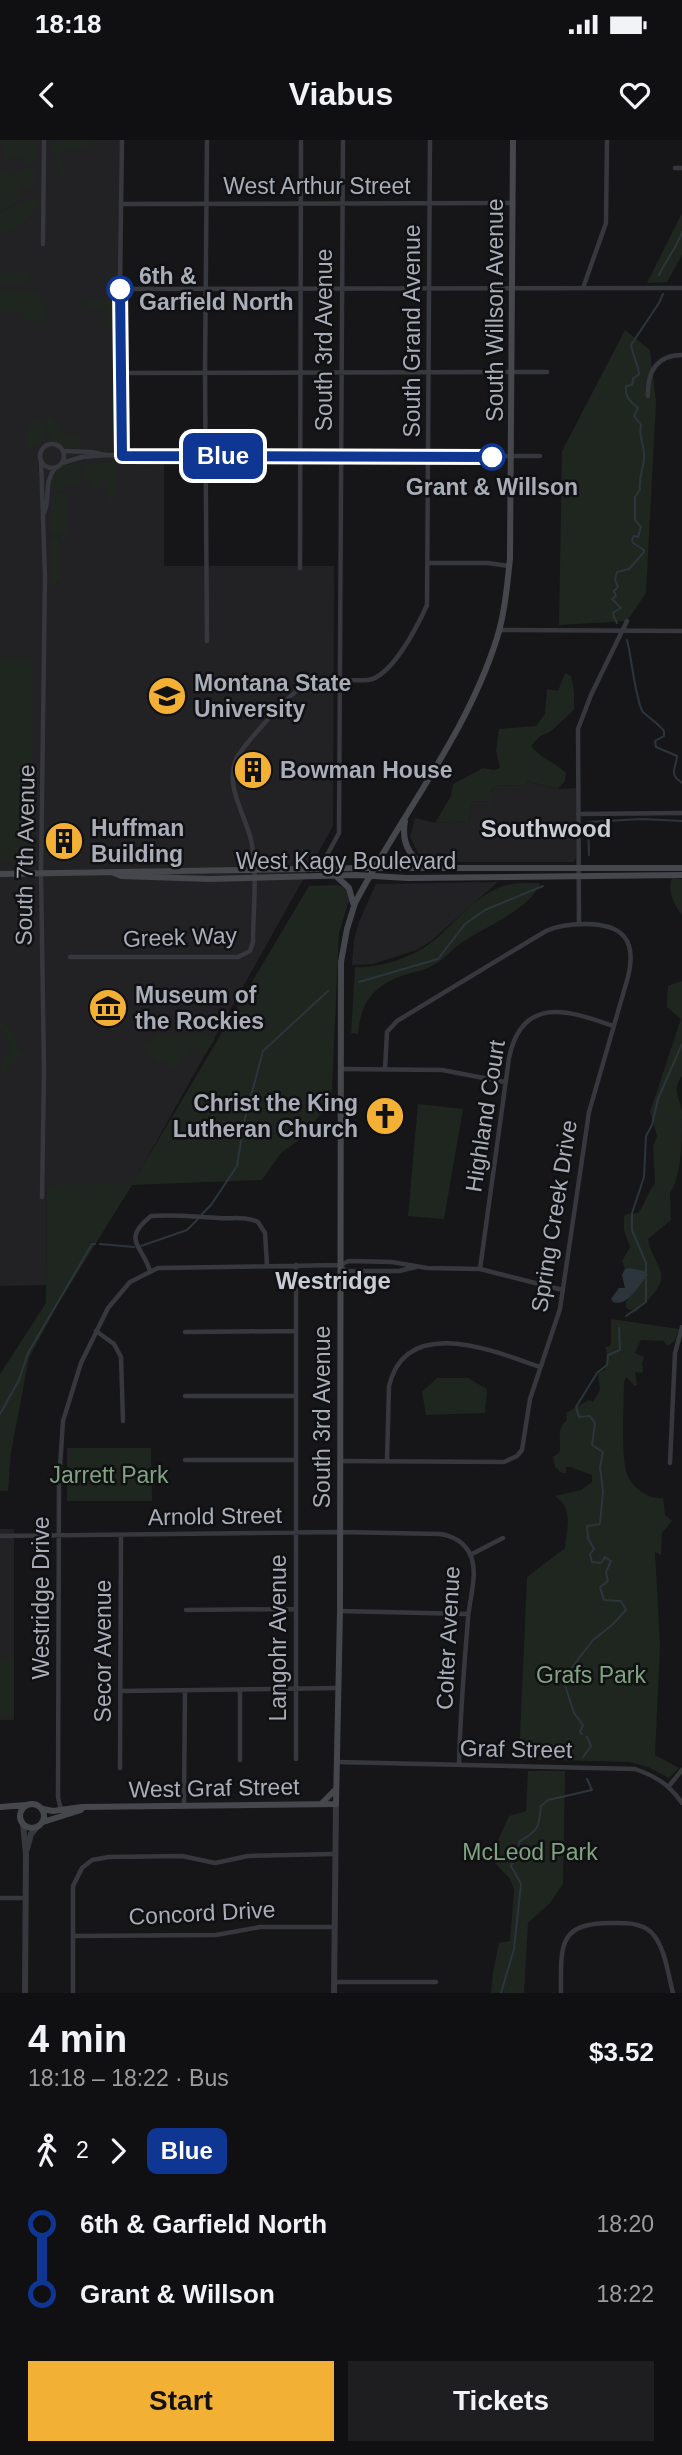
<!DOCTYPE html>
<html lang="en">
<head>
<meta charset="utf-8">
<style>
  body { margin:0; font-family:Arial,sans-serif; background:#1e1e20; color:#f1f3f6; height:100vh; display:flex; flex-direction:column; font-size:26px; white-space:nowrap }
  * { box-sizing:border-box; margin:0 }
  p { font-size:23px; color:#9c9d9f }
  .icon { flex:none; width:38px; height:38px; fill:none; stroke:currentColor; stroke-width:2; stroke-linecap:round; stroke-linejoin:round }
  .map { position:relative; height:1853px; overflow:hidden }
  .details { display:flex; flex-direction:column; background:#101012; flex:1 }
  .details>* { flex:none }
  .badge { padding:0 14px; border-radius:10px; font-size:24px; line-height:46px }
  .map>.badge { position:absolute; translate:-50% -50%; box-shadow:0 0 0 4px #fff }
  .legs { display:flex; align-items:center; gap:10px; height:77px; padding:0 28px; font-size:23px }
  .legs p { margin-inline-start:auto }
  .overview { display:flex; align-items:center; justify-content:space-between; height:119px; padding:0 28px }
  h1 { font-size:38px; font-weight:800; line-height:52px }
  .button { display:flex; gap:14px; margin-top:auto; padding:14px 28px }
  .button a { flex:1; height:80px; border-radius:0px; background:#f2b134; color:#111; font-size:28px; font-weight:800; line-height:80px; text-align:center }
  .button a+a { background:#1e1e20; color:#f1f3f6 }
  ul { padding:0 28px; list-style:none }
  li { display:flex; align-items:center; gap:24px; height:70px; font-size:26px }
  li i { display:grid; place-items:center; width:10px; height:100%; margin:0 9px; background:currentColor }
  li i::after { content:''; width:18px; height:18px; margin:-9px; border:5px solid; border-radius:50%; background:#101012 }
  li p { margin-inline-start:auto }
  li:first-child i { background:linear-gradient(#0000 50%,currentColor 0) }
  li:last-child i { background:linear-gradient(currentColor 50%,#0000 0) }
  .status { display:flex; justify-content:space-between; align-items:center; height:49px; padding:0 35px; background:#101012; direction:ltr }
  .status svg { height:19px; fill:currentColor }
  header { display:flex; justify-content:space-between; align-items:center; height:91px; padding:0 28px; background:#101012; font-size:32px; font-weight:800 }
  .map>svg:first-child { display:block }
  .built { fill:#222225 }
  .green { fill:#1e261f }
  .water { fill:#2c353c }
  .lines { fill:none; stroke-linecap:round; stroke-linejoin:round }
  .stream { stroke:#2c353c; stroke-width:2 }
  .minor { stroke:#37383d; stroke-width:4.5 }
  .tertiary { stroke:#37383d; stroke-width:6 }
  .secondary { stroke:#45474d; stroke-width:6 }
  .line-1-casing { stroke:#fff; stroke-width:16 }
  .line-1 { stroke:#0e3692; stroke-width:10 }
  .stop-1-dot { fill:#fff; stroke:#0e3692; stroke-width:3.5 }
  .labels { text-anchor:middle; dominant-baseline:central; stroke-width:5; stroke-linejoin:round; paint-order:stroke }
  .street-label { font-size:23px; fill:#a8adb8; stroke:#111113 }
  .stop-label { font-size:23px; font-weight:bold; fill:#a8adb8; stroke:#111113; text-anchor:start }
  .poi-label { font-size:23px; font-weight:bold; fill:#a8adb8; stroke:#111113; text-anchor:start }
  .park-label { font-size:23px; fill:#7fa381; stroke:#111113 }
  .neighbourhood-label { font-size:24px; font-weight:bold; fill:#c9ccd4; stroke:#111113 }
</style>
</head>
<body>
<div class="status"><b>18:18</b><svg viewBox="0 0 49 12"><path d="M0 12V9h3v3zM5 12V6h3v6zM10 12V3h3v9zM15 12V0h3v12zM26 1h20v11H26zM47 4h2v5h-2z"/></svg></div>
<header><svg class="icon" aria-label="back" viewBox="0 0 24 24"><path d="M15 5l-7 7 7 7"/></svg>Viabus<svg class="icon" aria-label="heart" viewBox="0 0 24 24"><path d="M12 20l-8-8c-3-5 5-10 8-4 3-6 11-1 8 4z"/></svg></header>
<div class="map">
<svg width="682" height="1853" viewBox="0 0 682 1853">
  <rect width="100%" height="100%" fill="#161618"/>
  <path class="built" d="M0 0H123L122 315 164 317V426H334L333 686 132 1045H47L46 1145 0 1146Z
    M526 641 558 649 576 648V718L573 722H433L418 713 410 697 415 678 435 683 469 681 471 662 486 661 490 671V651L497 645 525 646Z
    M498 742 431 801 417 810 373 824 352 825 354 800 359 782 376 744Z
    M0 1389H14V1580H0Z"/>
  <path class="green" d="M5 0H36V22H22L21 17H8L5 21Z
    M54 0H90V5L58 13 67 40C56 31 53 14 54 0Z
    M5 23 7 31 20 42 21 47 18 48V52L22 53 17 62 0 72V34H5Z
    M23 28 36 29V41L24 51 20 41 11 33 21 32Z
    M37 58V67C26 80 18 93 0 93V74L16 65Z
    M682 73V115L667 142 647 143Z
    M0 133H30L29 143 0 144Z
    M26 149C43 154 47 164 47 181H24L23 172 0 173V150Z
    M86 160H114L113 189H106V166L86 167Z
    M625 190 650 210 656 262 646 453 627 481 559 485 562 311Z
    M51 275 63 291 81 299V308L51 307C45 299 51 287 46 277Z
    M38 280 46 283C48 298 39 305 26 311L27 285Z
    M117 322 114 361H108V344H104L103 347H93L88 339 83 338 82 325Z
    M79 324V344H67L65 350 51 351V325Z
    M66 354V399H63L59 394 51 393V355Z
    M51 397 57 398 60 402 61 438 56 444H51Z
    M0 518H32V722H0Z
    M565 533 571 536 574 551V570L550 592 540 596 531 606C542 620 554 621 566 633L565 641 558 649 527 641 525 646 497 645 490 651 491 676 486 661 471 662 469 681 435 683 451 656 453 644 483 628 494 630 500 628 496 611 499 589 536 586 545 574 547 549 558 551Z
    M672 738 682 739V775C674 765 667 751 672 738Z
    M540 743C531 769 486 786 464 801 452 809 443 821 430 827 422 831 413 832 404 835 373 846 361 862 358 894L351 893 355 827C382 829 419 815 439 796 457 780 475 758 498 748 511 742 526 743 540 743Z
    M337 745 347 748 349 761 339 793 331 971 322 973 299 1000 281 1013 262 1040 132 1045 57 1166 29 1218 11 1312 8 1351H0V1234L46 1163 47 1045 132 1044 309 746Z
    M682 841V936C671 951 680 957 682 972 682 994 682 1037 670 1053L671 1080 648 1099C650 1112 656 1118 660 1130 667 1145 646 1162 636 1172L626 1168V1162L639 1144 629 1128 625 1129 622 1121 630 1107 624 1091V1077L627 1074 638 1073C646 1064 646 1053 655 1044L653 1006 657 996 650 972 681 879 667 867 668 846Z
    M0 880C12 887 17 896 17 910L23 914 0 937C0 918 21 912 2 892L3 890H0Z
    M157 895H210L215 899 204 916 192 908 186 916 183 915 174 929 162 920 158 925 143 904 152 901Z
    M418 964 463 969 444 1079 408 1076Z
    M611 1179 679 1189 675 1201 667 1206 664 1201 641 1200 635 1213 644 1217 642 1224 643 1231 642 1233 635 1232 637 1245 635 1246 626 1237 624 1241C624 1265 621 1310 626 1331 630 1346 648 1360 663 1358L665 1375 672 1381 662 1393 661 1415 655 1412 660 1506 655 1615 679 1628 669 1638 648 1627 629 1622 519 1619 527 1437 565 1408C567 1387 574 1369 555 1356L581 1350 592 1342V1335L570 1327H566V1333H562L555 1327 553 1317 560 1312C561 1299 556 1289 567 1280L566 1273 589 1260 593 1262 600 1250 598 1234 605 1230 608 1216 605 1207 610 1206 611 1203Z
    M437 1238H468L487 1249 485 1273 426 1275 422 1252Z
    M67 1308H151L152 1361H67Z
    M9 1516H13V1577H0V1521Z
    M528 1631H565L563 1744 550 1763 528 1783 524 1853H491L493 1832 499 1803 510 1801 514 1750 510 1739 494 1722V1709L509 1676 526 1671Z"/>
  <path class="water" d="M629 1128 644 1131 648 1135C638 1145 629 1167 613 1162L611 1159 619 1148H625L622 1135 625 1129Z"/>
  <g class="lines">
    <path class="stream" d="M659 135C666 120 677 107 682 92
      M617 483 613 475 614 472 621 468 612 459 616 456 614 451 618 447 615 440 617 432 629 429 644 412V410L633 403 632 399 634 396 638 397 641 387 635 380V357L640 350C638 335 645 327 644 315 644 304 638 296 641 285L634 276 638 268C630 260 625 259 626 246L632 245 633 239 639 234C638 224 633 216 631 205L659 163 663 154
      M627 500C631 514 636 564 643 572 650 579 658 583 664 591V596L655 601 656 607 677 616C676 630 668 633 682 643
      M589 715 588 682 642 679 682 681
      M359 842 438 819 465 784 485 770 543 746
      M202 1074 211 1065 237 1026 244 982 263 911 328 851
      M100 1104 134 1107
      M141 1106 187 1090 198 1079
      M646 1133V1123L632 1090V1073L644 1037 646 996 652 985 658 959 682 904
      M626 1176 646 1162V1138
      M0 1274 19 1240 28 1213 92 1104H95
      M582 1594 580 1592 583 1585 574 1573 563 1539 593 1500 612 1485 626 1470 621 1461 604 1460 600 1447 608 1441 606 1432 611 1421 605 1417 601 1423 592 1422 590 1414 594 1409 588 1398 587 1386 600 1384 603 1351 600 1327 603 1312 592 1305 595 1283 590 1276 579 1277 576 1267 597 1233 607 1225 608 1215 620 1210 619 1188
      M583 1617 591 1606 587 1597
      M501 1853 514 1809 521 1744 511 1726 520 1701C539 1690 539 1687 541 1666L548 1660 592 1650 587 1639"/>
    <path class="minor" d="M207 0 205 233 207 501
      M675 28H682
      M122 64 513 63
      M43 104 44 0
      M583 148 606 83 607 0
      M120 149 682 148
      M120 233 547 232
      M648 256C647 233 656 215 682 215
      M40 316a12 12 0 1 1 24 0a12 12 0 1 1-24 0Z
      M63 311 92 312 105 315
      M122 316 120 140 122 0
      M41 320 45 436 41 733 44 930 42 1057
      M62 323 82 317 106 315 540 316
      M44 373C51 356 43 344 55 328
      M428 423H488L509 426
      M300 428 301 0
      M499 490 682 491
      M578 674 682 673
      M320 728 339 693 343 0
      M579 784 578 589 591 555 627 481
      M70 817H238L250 811 253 802C253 773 258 727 251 700 244 671 224 646 237 617 248 601 292 549 309 543 327 536 349 542 368 540 392 537 418 485 427 465L430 0
      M340 929 442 930 505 942
      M340 1126 346 1131H399L416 1127
      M480 1129 509 918C522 855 568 870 613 886
      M150 1131C142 1105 121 1100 151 1076 174 1074 196 1077 219 1078 233 1079 245 1076 258 1082L265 1093 267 1125
      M96 1191 114 1204 121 1217 123 1281
      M185 1192 296 1191
      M185 1256H296
      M185 1320H296
      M387 1320 389 1246C406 1174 494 1211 540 1227
      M340 1321 504 1322 517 1316 522 1310 530 1259 560 1169 589 972 628 837C637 800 623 784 585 784 571 784 559 785 546 791L397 881 387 892 385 929
      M670 1323 675 1213 682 1187
      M0 1396 340 1392 440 1394C453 1396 464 1402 470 1414 479 1433 469 1460 468 1479 464 1527 460 1577 459 1625
      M470 1415 503 1398
      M186 1470 296 1469
      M340 1471 468 1474
      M121 1551 339 1548
      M296 1619V1125
      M240 1620V1550
      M337 1622 635 1629C655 1636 669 1644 682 1663
      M120 1628 121 1395
      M669 1646 682 1630
      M184 1666 185 1550
      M61 1670 58 1657 59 1342 63 1281 81 1223 108 1168 130 1142 158 1128 340 1125 349 1121 392 1122 427 1128 480 1129 563 1150
      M0 1758H25
      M73 1796 216 1795 260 1787H334
      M334 1842H436
      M73 1853V1746L82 1728 92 1720 109 1717 182 1716 215 1723 248 1716 334 1714
      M561 1853C561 1805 557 1782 615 1783 627 1783 641 1783 651 1792 665 1806 668 1834 673 1853"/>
    <path class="tertiary" d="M23 1684 26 1714 25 1853
      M27 1709 31 1694 36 1688
      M334 1853 336 1664"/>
    <path class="secondary" d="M405 681C401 703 409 718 429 728
      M114 733 121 736 210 739 357 735 407 738 682 735
      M0 734 358 728H682
      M336 736 349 748 353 763
      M20 1676a12 12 0 1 1 24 0a12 12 0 1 1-24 0Z
      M321 1664 336 1649
      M0 1667 26 1665
      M43 1669 53 1671 82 1667 336 1664 340 1471 341 822 347 789 355 763C401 675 467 594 497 498 505 472 507 446 510 419L513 0
      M43 1682 81 1670"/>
  </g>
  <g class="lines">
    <g class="line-1-casing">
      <path id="line-1" d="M120 149 122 316 492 317"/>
    </g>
    <use href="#line-1" class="line-1"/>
  </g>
  <defs>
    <g id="university-disc" transform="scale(2.0125)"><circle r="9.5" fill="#f2b134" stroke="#111113"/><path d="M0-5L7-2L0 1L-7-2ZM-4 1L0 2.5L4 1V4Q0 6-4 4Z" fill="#111"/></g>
    <g id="building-disc" transform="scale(2.0125)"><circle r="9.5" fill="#f2b134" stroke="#111113"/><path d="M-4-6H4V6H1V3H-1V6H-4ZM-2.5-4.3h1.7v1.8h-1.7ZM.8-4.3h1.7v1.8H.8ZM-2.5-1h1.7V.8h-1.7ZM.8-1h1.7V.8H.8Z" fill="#111"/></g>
    <g id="museum-disc" transform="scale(2.0125)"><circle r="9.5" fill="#f2b134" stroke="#111113"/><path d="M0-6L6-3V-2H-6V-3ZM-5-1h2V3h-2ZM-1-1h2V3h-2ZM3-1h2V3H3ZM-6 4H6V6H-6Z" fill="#111"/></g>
    <g id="church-disc" transform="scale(2.0125)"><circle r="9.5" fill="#f2b134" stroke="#111113"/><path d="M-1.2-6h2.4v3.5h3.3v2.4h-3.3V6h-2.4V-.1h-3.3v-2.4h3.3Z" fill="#111"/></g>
  </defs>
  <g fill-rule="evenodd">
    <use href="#university-disc" x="167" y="556"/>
    <use href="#building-disc" x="253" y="630"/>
    <use href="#building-disc" x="64" y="701"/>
    <use href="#museum-disc" x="108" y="868"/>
    <use href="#church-disc" x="385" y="976"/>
  </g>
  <g class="stop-1-dot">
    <circle cx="120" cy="149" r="12"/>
    <circle cx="492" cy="317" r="12"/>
  </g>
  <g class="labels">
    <g class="street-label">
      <text x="317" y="46">West Arthur Street</text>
      <text transform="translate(495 170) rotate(-90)">South Willson Avenue</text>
      <text transform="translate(412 191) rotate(-90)">South Grand Avenue</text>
      <text transform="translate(324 200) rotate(-90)">South 3rd Avenue</text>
      <text transform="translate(25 715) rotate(-89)">South 7th Avenue</text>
      <text x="346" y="721">West Kagy Boulevard</text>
      <text transform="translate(180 797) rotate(-2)">Greek Way</text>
      <text transform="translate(485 976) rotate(-81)">Highland Court</text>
      <text transform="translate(554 1076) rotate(-81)">Spring Creek Drive</text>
      <text transform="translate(322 1277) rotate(-90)">South 3rd Avenue</text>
      <text transform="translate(215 1376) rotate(-1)">Arnold Street</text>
      <text transform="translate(41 1458) rotate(-90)">Westridge Drive</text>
      <text transform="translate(278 1498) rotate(-90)">Langohr Avenue</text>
      <text transform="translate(448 1498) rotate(-87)">Colter Avenue</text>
      <text transform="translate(103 1511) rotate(-90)">Secor Avenue</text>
      <text transform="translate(516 1609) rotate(1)">Graf Street</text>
      <text transform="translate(214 1648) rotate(-1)">West Graf Street</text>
      <text transform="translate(202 1773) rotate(-3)">Concord Drive</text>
    </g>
    <g class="stop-label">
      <text x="139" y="136">6th &amp;<tspan x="139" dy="26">Garfield North</tspan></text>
      <text x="492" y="347" text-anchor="middle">Grant &amp; Willson</text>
    </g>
    <g class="poi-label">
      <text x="194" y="543">Montana State<tspan x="194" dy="26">University</tspan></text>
      <text x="280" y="630">Bowman House</text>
      <text x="91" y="688">Huffman<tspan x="91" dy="26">Building</tspan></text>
      <text x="135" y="855">Museum of<tspan x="135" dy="26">the Rockies</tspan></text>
      <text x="358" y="963" text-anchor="end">Christ the King<tspan x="358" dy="26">Lutheran Church</tspan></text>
    </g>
    <g class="park-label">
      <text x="109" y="1335">Jarrett Park</text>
      <text x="591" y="1535">Grafs Park</text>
      <text x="530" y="1712">McLeod Park</text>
    </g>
    <g class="neighbourhood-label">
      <text x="546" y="688">Southwood</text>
      <text x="333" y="1140">Westridge</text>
    </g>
  </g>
</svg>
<b class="badge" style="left:223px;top:316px;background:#0e3692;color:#fff">Blue</b>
</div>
<section class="details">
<div class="overview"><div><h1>4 min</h1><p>18:18 – 18:22 · Bus</p></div><b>$3.52</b></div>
<div class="legs"><svg class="icon" aria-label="walk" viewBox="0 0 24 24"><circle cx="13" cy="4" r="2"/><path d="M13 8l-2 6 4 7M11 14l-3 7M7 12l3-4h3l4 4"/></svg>2<svg class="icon" aria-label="forward" viewBox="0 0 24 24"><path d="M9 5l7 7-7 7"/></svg><b class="badge" style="background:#0e3692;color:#fff">Blue</b></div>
<ul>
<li><i style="color:#0e3692"></i><b>6th &amp; Garfield North</b><p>18:20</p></li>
<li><i style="color:#0e3692"></i><b>Grant &amp; Willson</b><p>18:22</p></li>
</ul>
<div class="button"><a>Start</a><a>Tickets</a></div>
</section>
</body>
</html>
